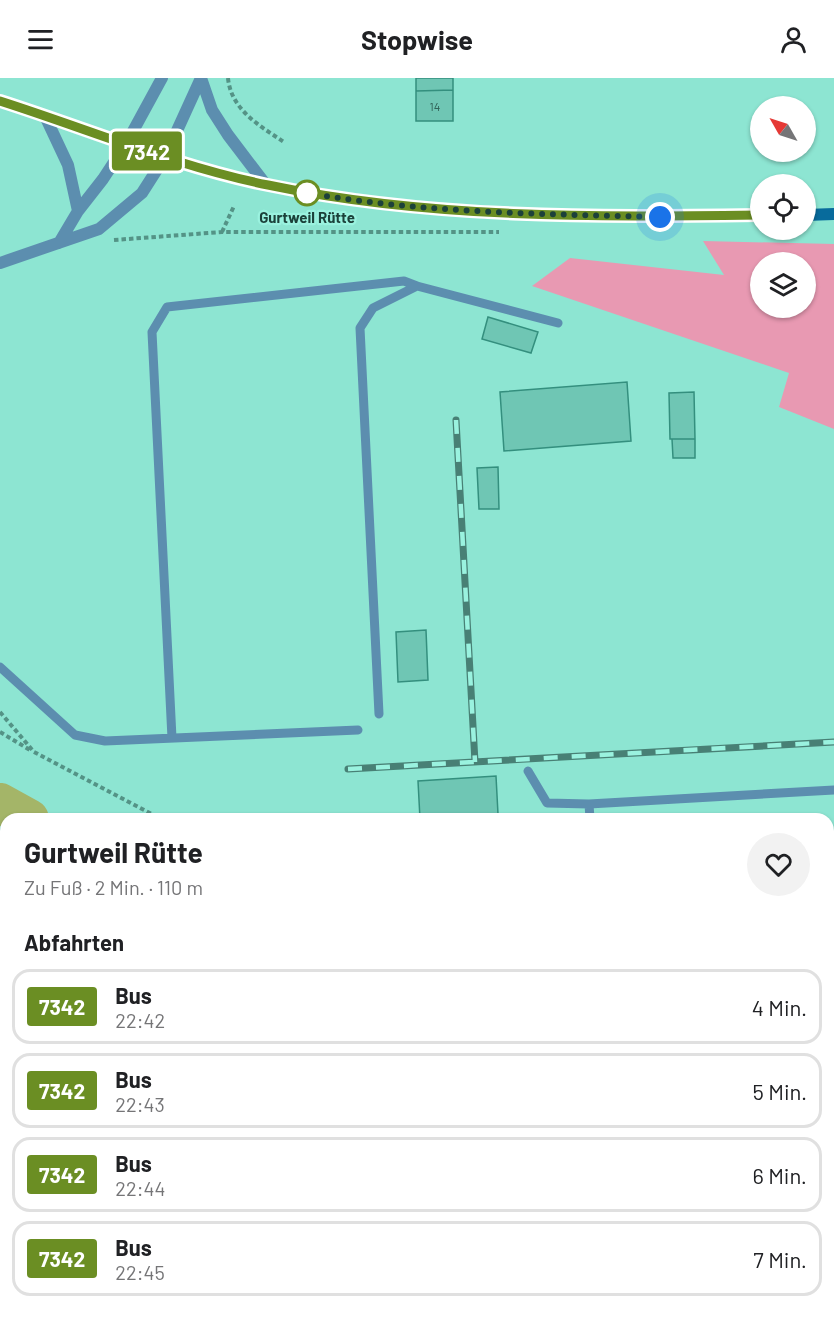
<!DOCTYPE html>
<html lang="de">
<head>
<meta charset="utf-8">
<style>
  body { margin:0; font-family:Barlow,sans-serif; background:#f2f2f2; color:#202124; height:100vh; display:flex; flex-direction:column; font-size:22px; white-space:nowrap }
  * { box-sizing:border-box; margin:0 }
  p { font-size:20px; color:#757577 }
  .icon { flex:none; width:33px; height:33px; fill:none; stroke:currentColor; stroke-width:2; stroke-linecap:round; stroke-linejoin:round }
  .map { position:relative; flex:1; overflow:hidden }
  .panel { position:absolute; left:0px; top:735px; width:834px; height:506px; display:flex; flex-direction:column; background:#fff; border-radius:18px 18px 0 0; box-shadow:0 2px 4px #0004 }
  .panel>* { flex:none }
  .badge { padding:0 12px; border-radius:4px; font-size:21px; line-height:39px }
  .needle { width:39px; rotate:309deg }
  .tools { position:absolute; left:750px; top:18px; display:grid; gap:12px }
  .tools a { display:grid; place-items:center; width:66px; height:66px; border-radius:50%; background:#fff; box-shadow:0 2px 4px #0004; font-size:30px }
  .you { position:absolute; width:30px; height:30px; margin:-15px; border:4px solid #fff; border-radius:50%; background:#1a73e8; box-shadow:0 0 0 9px #1a73e833 }
  .map>.badge { position:absolute; translate:-50% -50%; box-shadow:0 0 0 3px #fff }
  h2 { padding:0 24px; font-size:22px; line-height:54px }
  .round { display:grid; place-items:center; flex:none; width:63px; height:63px; border-radius:32px; background:#f2f2f2 }
  .headline { display:flex; align-items:center; justify-content:space-between; height:102px; padding:0 24px }
  h1 { font-size:28px; font-weight:700; line-height:45px }
  ul { padding:0; list-style:none }
  li { display:flex; align-items:center; gap:18px; height:75px; margin:0 12px 9px; padding:0 12px; border:3px solid #e0e0e0; border-radius:18px }
  li div { flex:1 }
  li b { display:block; font-size:22px }
  li em { font-style:normal }
  li .badge { min-width:66px; font-weight:700; text-align:center }
  header { display:flex; justify-content:space-between; align-items:center; height:78px; padding:0 24px; background:#fff; font-size:27px; font-weight:700 }
  .map>svg:first-child { display:block }
  .green { fill:#e899b2; fill-rule:evenodd }
  .lines { fill:none; stroke-linecap:round; stroke-linejoin:round }
  .stream { stroke:#a4b568; stroke-width:7 }
  .river { stroke:#a4b568; stroke-width:40 }
  .building { fill:#6fc6b4; stroke:#348f7e; stroke-width:1.5 }
  .path { stroke:#549386; stroke-width:4; stroke-dasharray:4.5 3; stroke-linecap:butt }
  .lane { stroke:#5c8eaf; stroke-width:9 }
  .street { stroke:#5c8eaf; stroke-width:12 }
  .secondary { stroke:#086b9c; stroke-width:12 }
  .rail-casing { stroke:#488075; stroke-width:7 }
  .rail { stroke:#9af2df; stroke-width:4.5; stroke-dasharray:14; stroke-linecap:butt }
  .line-casing { stroke:#fff; stroke-width:14 }
  .line { stroke:#6b8e23; stroke-width:9 }
  .walk { stroke:#1c413a; stroke-width:6; stroke-dasharray:0 10.8 }
  .stop-dot { fill:#fff; stroke:#6b8e23; stroke-width:3 }
  .labels { text-anchor:middle; dominant-baseline:central; stroke-width:4.5; stroke-linejoin:round; paint-order:stroke }
  .number-label { font-size:12px; fill:#316258 }
  .stop-label { font-size:15px; font-weight:bold; fill:#1c413a; stroke:#9af2df }
</style>
</head>
<body>
<header><svg class="icon" aria-label="menu" viewBox="0 0 24 24"><path d="M4 6h16M4 12h16M4 18h16"/></svg>Stopwise<svg class="icon" aria-label="person" viewBox="0 0 24 24"><circle cx="12" cy="8" r="4"/><path d="M4 21q1-7 8-7t8 7"/></svg></header>
<div class="map">
<svg width="834" height="1240" viewBox="0 0 834 1240">
  <rect width="100%" height="100%" fill="#8de5d2"/>
  <path class="green" d="M703 163 834 166V351L779 329 789 295 532 208 570 180 724 197ZM760 184H806V230H760Z
    M828 910H834V1109L828 1106Z
    M0 936 6 940V1170L0 1167Z
    M828 1214 834 1216V1240H473L460 1235 828 1234Z
    M444 1234 455 1240H154L142 1235Z"/>
  <g class="lines">
    <path class="stream" d="M0 1167 6 1170
      M142 1234 154 1240"/>
    <path class="river" d="M0 725 29 741
      M828 1150 834 1153"/>
  </g>
  <path class="building" d="M416 0H453V12L416 13Z
    M453 12V43H416V13Z
    M488 239 538 254 531 275 482 261Z
    M627 304 631 363 504 373 500 314Z
    M694 314 695 361H670L669 315Z
    M672 361H695V380H673Z
    M498 389 499 431H479L477 390Z
    M426 552 428 602 398 604 396 554Z
    M496 698 498 736 420 741 418 703Z"/>
  <g class="lines">
    <path class="path" d="M228 0C231 32 260 48 284 64
      M765 153H799
      M222 154 234 128
      M114 162 222 154H499
      M0 634 34 674 161 741
      M0 654 30 672
      M0 780 6 783
      M828 1093 834 1095
      M828 1214 834 1216
      M460 1234 473 1240"/>
    <path class="lane" d="M0 589 75 657 105 663 358 652
      M379 636 360 250 373 230 417 208 558 245
      M172 660 152 254 167 229 404 203 417 208
      M528 693 547 725 589 726 834 712
      M589 726 590 741
      M828 834H834"/>
    <path class="street" d="M201 0 212 32 228 57 266 107
      M45 38 68 87 78 133
      M59 165 78 133 103 101 126 66 162 0
      M0 185 99 151 142 115 165 79 201 0"/>
    <path class="secondary" d="M0 23C89 52 176 88 268 107 430 141 596 139 760 137
      M806 137 834 136"/>
    <g class="rail-casing">
      <path id="rail" d="M456 342 475 684
        M348 691 834 664"/>
    </g>
    <use href="#rail" class="rail"/>
  </g>
  <g class="lines">
    <g class="line-casing">
      <path id="line" d="M0 23C88 51 178 89 268 107 430 141 596 139 760 137"/>
    </g>
    <use href="#line" class="line"/>
    <path class="walk" d="M307 115 301 114C420 135 540 136 660 139"/>
  </g>
  <circle class="stop-dot" cx="307" cy="115" r="12"/>
  <g class="labels">
    <g class="number-label">
      <text x="435" y="28">14</text>
    </g>
    <g class="stop-label">
      <text x="307" y="139">Gurtweil Rütte</text>
    </g>
  </g>
</svg>
<div class="tools">
<a><svg class="needle" viewBox="-14 -14 28 28"><path d="M0-13l5 13h-10z" fill="#e53935"/><path d="M0 13l5-13h-10z" fill="#757577"/></svg></a>
<a><svg class="icon" aria-label="locate" viewBox="0 0 24 24"><circle cx="12" cy="12" r="6"/><path d="M12 2v4M12 18v4M2 12h4M18 12h4"/></svg></a>
<a><svg class="icon" aria-label="layers" viewBox="0 0 24 24"><path d="M12 4l9 5-9 5-9-5zM3 14l9 5 9-5"/></svg></a>
</div>
<div class="you" style="left:660px;top:139px"></div>
<b class="badge" style="left:147px;top:73px;background:#6b8e23;color:#fff">7342</b>
<section class="panel">
<div class="headline"><div><h1>Gurtweil Rütte</h1><p>Zu Fuß · 2 Min. · 110 m</p></div><a class="round"><svg class="icon" aria-label="heart" viewBox="0 0 24 24"><path d="M12 20l-8-8c-3-5 5-10 8-4 3-6 11-1 8 4z"/></svg></a></div>
<h2>Abfahrten</h2>
<ul>
<li><span class="badge" style="background:#6b8e23;color:#fff">7342</span><div><b>Bus</b><p>22:42</p></div><em>4 Min.</em></li>
<li><span class="badge" style="background:#6b8e23;color:#fff">7342</span><div><b>Bus</b><p>22:43</p></div><em>5 Min.</em></li>
<li><span class="badge" style="background:#6b8e23;color:#fff">7342</span><div><b>Bus</b><p>22:44</p></div><em>6 Min.</em></li>
<li><span class="badge" style="background:#6b8e23;color:#fff">7342</span><div><b>Bus</b><p>22:45</p></div><em>7 Min.</em></li>
</ul>
</section>
</div>
</body>
</html>
